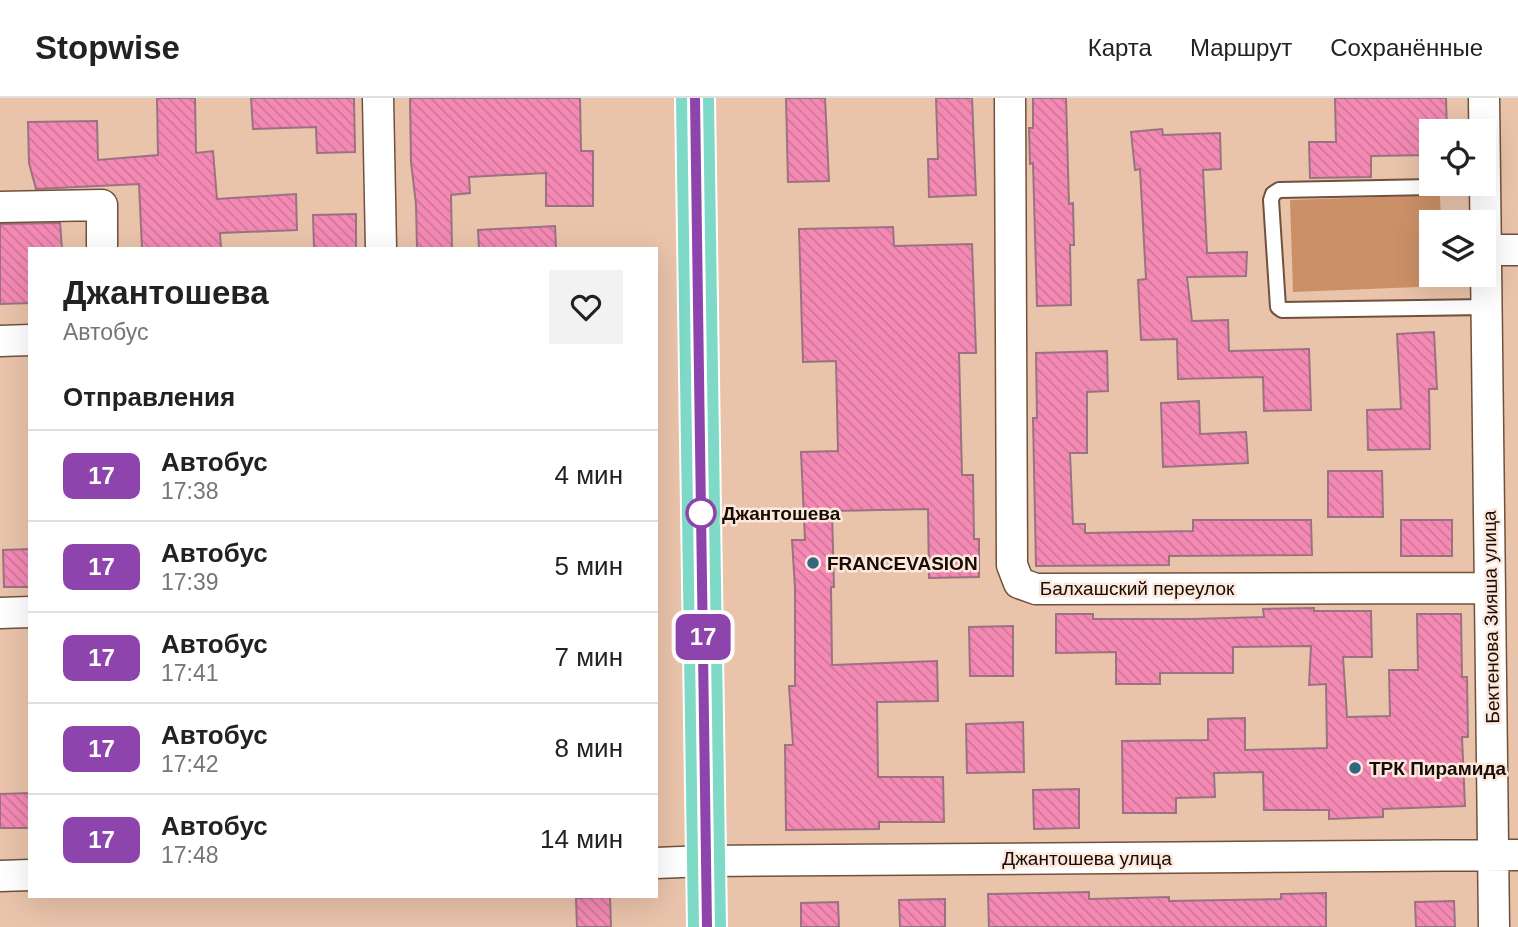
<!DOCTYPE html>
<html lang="ru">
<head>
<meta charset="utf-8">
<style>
  body { margin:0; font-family:Arial,sans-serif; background:#f2f2f2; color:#222; height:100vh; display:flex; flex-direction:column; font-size:26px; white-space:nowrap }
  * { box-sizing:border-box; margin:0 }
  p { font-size:23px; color:#767676 }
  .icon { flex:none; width:38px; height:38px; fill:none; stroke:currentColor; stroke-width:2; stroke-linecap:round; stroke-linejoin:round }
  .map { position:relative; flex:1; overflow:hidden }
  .side { position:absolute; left:28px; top:149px; width:630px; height:651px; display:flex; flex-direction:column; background:#fff; border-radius:0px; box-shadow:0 7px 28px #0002 }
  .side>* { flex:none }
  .badge { padding:0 14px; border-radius:10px; font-size:24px; line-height:46px }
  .tools { position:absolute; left:1419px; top:21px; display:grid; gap:14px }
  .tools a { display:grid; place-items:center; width:77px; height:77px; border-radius:0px; background:#fff; box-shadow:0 7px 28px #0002; font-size:35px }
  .map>.badge { position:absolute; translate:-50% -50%; box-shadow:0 0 0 4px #fff }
  h2 { padding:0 35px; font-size:26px; line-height:63px }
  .round { display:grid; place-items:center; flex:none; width:74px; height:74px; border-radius:0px; background:#f2f2f2 }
  .headline { display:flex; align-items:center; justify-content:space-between; height:119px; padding:0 35px }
  h1 { font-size:33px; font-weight:700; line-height:52px }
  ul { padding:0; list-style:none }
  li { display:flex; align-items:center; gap:21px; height:91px; padding:0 35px; border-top:2px solid #e0e0e0 }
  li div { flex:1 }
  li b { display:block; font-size:26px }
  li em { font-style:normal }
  li .badge { min-width:77px; font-weight:700; text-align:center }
  header { display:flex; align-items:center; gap:42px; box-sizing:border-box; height:98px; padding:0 35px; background:#fff; border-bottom:2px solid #e0e0e0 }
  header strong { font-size:33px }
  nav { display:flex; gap:38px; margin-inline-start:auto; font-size:24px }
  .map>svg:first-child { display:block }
  .park { fill:#cb9067 }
  .building { fill:url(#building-back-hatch); stroke:#9b7281; stroke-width:2 }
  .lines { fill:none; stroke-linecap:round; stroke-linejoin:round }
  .lane-casing { stroke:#71513b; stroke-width:18 }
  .street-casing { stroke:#71513b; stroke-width:33 }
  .primary-casing { stroke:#fff; stroke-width:42 }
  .lane { stroke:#fff; stroke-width:14 }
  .street { stroke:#fff; stroke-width:30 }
  .primary { stroke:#7ed9c7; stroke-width:38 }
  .line-casing { stroke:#fff; stroke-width:16 }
  .line { stroke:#8e44ad; stroke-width:10 }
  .stop-dot { fill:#fff; stroke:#8e44ad; stroke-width:3.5 }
  .poi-dot { fill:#336683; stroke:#fce8dc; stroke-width:2.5 }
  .labels { text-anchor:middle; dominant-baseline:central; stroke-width:5; stroke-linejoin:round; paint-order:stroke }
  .stop-label { font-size:19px; font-weight:bold; fill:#190c05; stroke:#fce8dc; text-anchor:start }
  .poi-label { font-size:19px; font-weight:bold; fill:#190c05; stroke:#fce8dc; text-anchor:start }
  .street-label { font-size:19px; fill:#190c05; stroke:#fce8dc }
</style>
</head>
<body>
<header>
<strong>Stopwise</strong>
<nav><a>Карта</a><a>Маршрут</a><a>Сохранённые</a></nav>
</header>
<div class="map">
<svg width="1518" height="829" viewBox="0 0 1518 829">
  <defs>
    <pattern id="building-back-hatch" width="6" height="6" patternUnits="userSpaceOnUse" patternTransform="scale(1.75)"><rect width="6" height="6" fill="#f48ab4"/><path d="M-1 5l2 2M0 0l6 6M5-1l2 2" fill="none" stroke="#d17699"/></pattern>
  </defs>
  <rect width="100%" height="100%" fill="#e9c3aa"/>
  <path class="park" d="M1440 97 1441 124H1432V177H1443V188L1293 194 1290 102Z"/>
  <path class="building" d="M157 0H195L196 55 213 53 217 101 296 96 297 132 220 135 221 150H142L139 86 36 91 29 65 28 24 97 23 98 62 158 57Z
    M251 0H354L355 54 317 55 316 29 253 31Z
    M410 0H580L581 53H593V108H546V75L469 79 470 95 451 97 452 150H417L416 106 411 64Z
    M786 0H825L829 83 788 84Z
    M936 0H972L976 97 929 99 928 61H938Z
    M1033 0H1066L1069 106 1073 105 1074 147H1070L1071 207 1037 208 1033 65 1030 66 1029 30H1033Z
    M1335 0H1446L1447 33H1432V57L1371 58V79L1310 80 1309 44H1336Z
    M1162 31 1163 37 1220 35 1221 71 1203 72 1207 155 1247 154 1246 178 1187 179 1192 223 1228 222 1229 253 1309 251 1311 312 1264 313 1263 279 1178 281 1177 241 1141 242 1138 182 1146 181 1140 71 1135 72 1131 34Z
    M356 116V150H314L313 117Z
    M60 125 62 150H30V205L0 206V126Z
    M555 128 556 150H479L478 132Z
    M893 129 894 148 972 146 976 255H959L962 377H973L974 441H979V479L929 480 928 411 832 413 834 489H831L832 567 937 563 938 603 877 604 878 679H943L944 724H879V731L786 732 785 647H793L789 588H795V490L792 442H805L801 354 838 353 836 263 803 264 799 131Z
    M1434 234 1437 291H1429L1430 351 1368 352 1367 312 1401 311 1397 236Z
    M1107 253 1108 293 1087 294V355H1070L1073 426H1085V435L1193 433V422H1311L1312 457 1169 458V467L1036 468 1033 320H1037L1036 255Z
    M1199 303 1200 336 1246 334 1248 365 1163 369 1161 305Z
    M1328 373H1382L1383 419H1328Z
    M1401 422H1452V458H1401Z
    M30 451V489H4L3 452Z
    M1314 510V513H1371L1372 559H1343L1347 619 1390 618 1389 572H1418L1417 516H1461L1462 579H1467L1468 639H1462L1465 708 1383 711V719L1329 721V712H1264L1263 674 1214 675 1215 699 1176 700V715H1123L1122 643 1208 642V621L1245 620V652L1327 650 1326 586 1309 587 1311 548 1233 549V575H1160V586H1116V554L1056 555V516H1093V521H1192L1264 519 1263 511Z
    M1013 528V578H970L969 529Z
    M1023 624 1024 674 967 675 966 626Z
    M1079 691V730L1034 731 1033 692Z
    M30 695V730H0V696Z
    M1089 794V801L1169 799V803L1281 801V796L1326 795V829H989L988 796Z
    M610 799 611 829H577L576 800Z
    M945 801V829H900L899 802Z
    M1454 803 1455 829H1416L1415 804Z
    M838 804 839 829H801V805Z"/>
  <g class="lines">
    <g class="lane-casing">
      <path id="lane" d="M1484 88 1279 92 1273 96 1271 102 1278 209 1282 212 1486 209"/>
    </g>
    <g class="street-casing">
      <path id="street" d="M378 0 381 150
        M1010 0 1012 467 1019 485 1036 491 1490 490
        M1484 0 1494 829
        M0 109 102 107V150
        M1485 152H1518
        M0 243 30 242
        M0 515 30 514
        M656 765 706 763 1518 757
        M0 778 30 777"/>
    </g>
    <g class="primary-casing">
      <path id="primary" d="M695 0 707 829"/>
    </g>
    <use href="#lane" class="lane"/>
    <use href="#street" class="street"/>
    <use href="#primary" class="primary"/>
  </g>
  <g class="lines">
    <g class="line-casing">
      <path id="line" d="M695 0 707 829"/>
    </g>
    <use href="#line" class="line"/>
  </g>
  <circle class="stop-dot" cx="701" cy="415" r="14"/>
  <g class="poi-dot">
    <circle cx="813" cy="465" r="7"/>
    <circle cx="1355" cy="670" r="7"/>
  </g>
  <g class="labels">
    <g class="stop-label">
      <text x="722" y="415">Джантошева</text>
    </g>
    <g class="poi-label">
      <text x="827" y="465">FRANCEVASION</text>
      <text x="1369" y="670">ТРК Пирамида</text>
    </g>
    <g class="street-label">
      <text x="1137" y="490">Балхашский переулок</text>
      <text transform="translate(1491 519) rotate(-91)">Бектенова Зияша улица</text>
      <text x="1087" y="760">Джантошева улица</text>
    </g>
  </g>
</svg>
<div class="tools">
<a><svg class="icon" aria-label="locate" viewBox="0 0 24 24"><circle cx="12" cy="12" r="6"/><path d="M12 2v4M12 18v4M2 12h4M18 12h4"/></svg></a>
<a><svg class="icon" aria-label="layers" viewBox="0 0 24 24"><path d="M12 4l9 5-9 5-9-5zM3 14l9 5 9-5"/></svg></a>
</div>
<b class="badge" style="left:703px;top:539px;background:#8e44ad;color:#fff">17</b>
<section class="side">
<div class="headline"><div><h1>Джантошева</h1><p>Автобус</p></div><a class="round"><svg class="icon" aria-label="heart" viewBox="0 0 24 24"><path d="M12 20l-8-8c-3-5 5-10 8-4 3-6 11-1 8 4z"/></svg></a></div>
<h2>Отправления</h2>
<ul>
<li><span class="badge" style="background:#8e44ad;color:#fff">17</span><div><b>Автобус</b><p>17:38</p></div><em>4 мин</em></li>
<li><span class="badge" style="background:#8e44ad;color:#fff">17</span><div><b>Автобус</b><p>17:39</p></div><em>5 мин</em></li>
<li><span class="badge" style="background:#8e44ad;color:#fff">17</span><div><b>Автобус</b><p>17:41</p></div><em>7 мин</em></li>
<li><span class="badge" style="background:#8e44ad;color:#fff">17</span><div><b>Автобус</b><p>17:42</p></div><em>8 мин</em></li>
<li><span class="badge" style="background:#8e44ad;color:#fff">17</span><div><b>Автобус</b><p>17:48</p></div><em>14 мин</em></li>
</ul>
</section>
</div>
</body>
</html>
